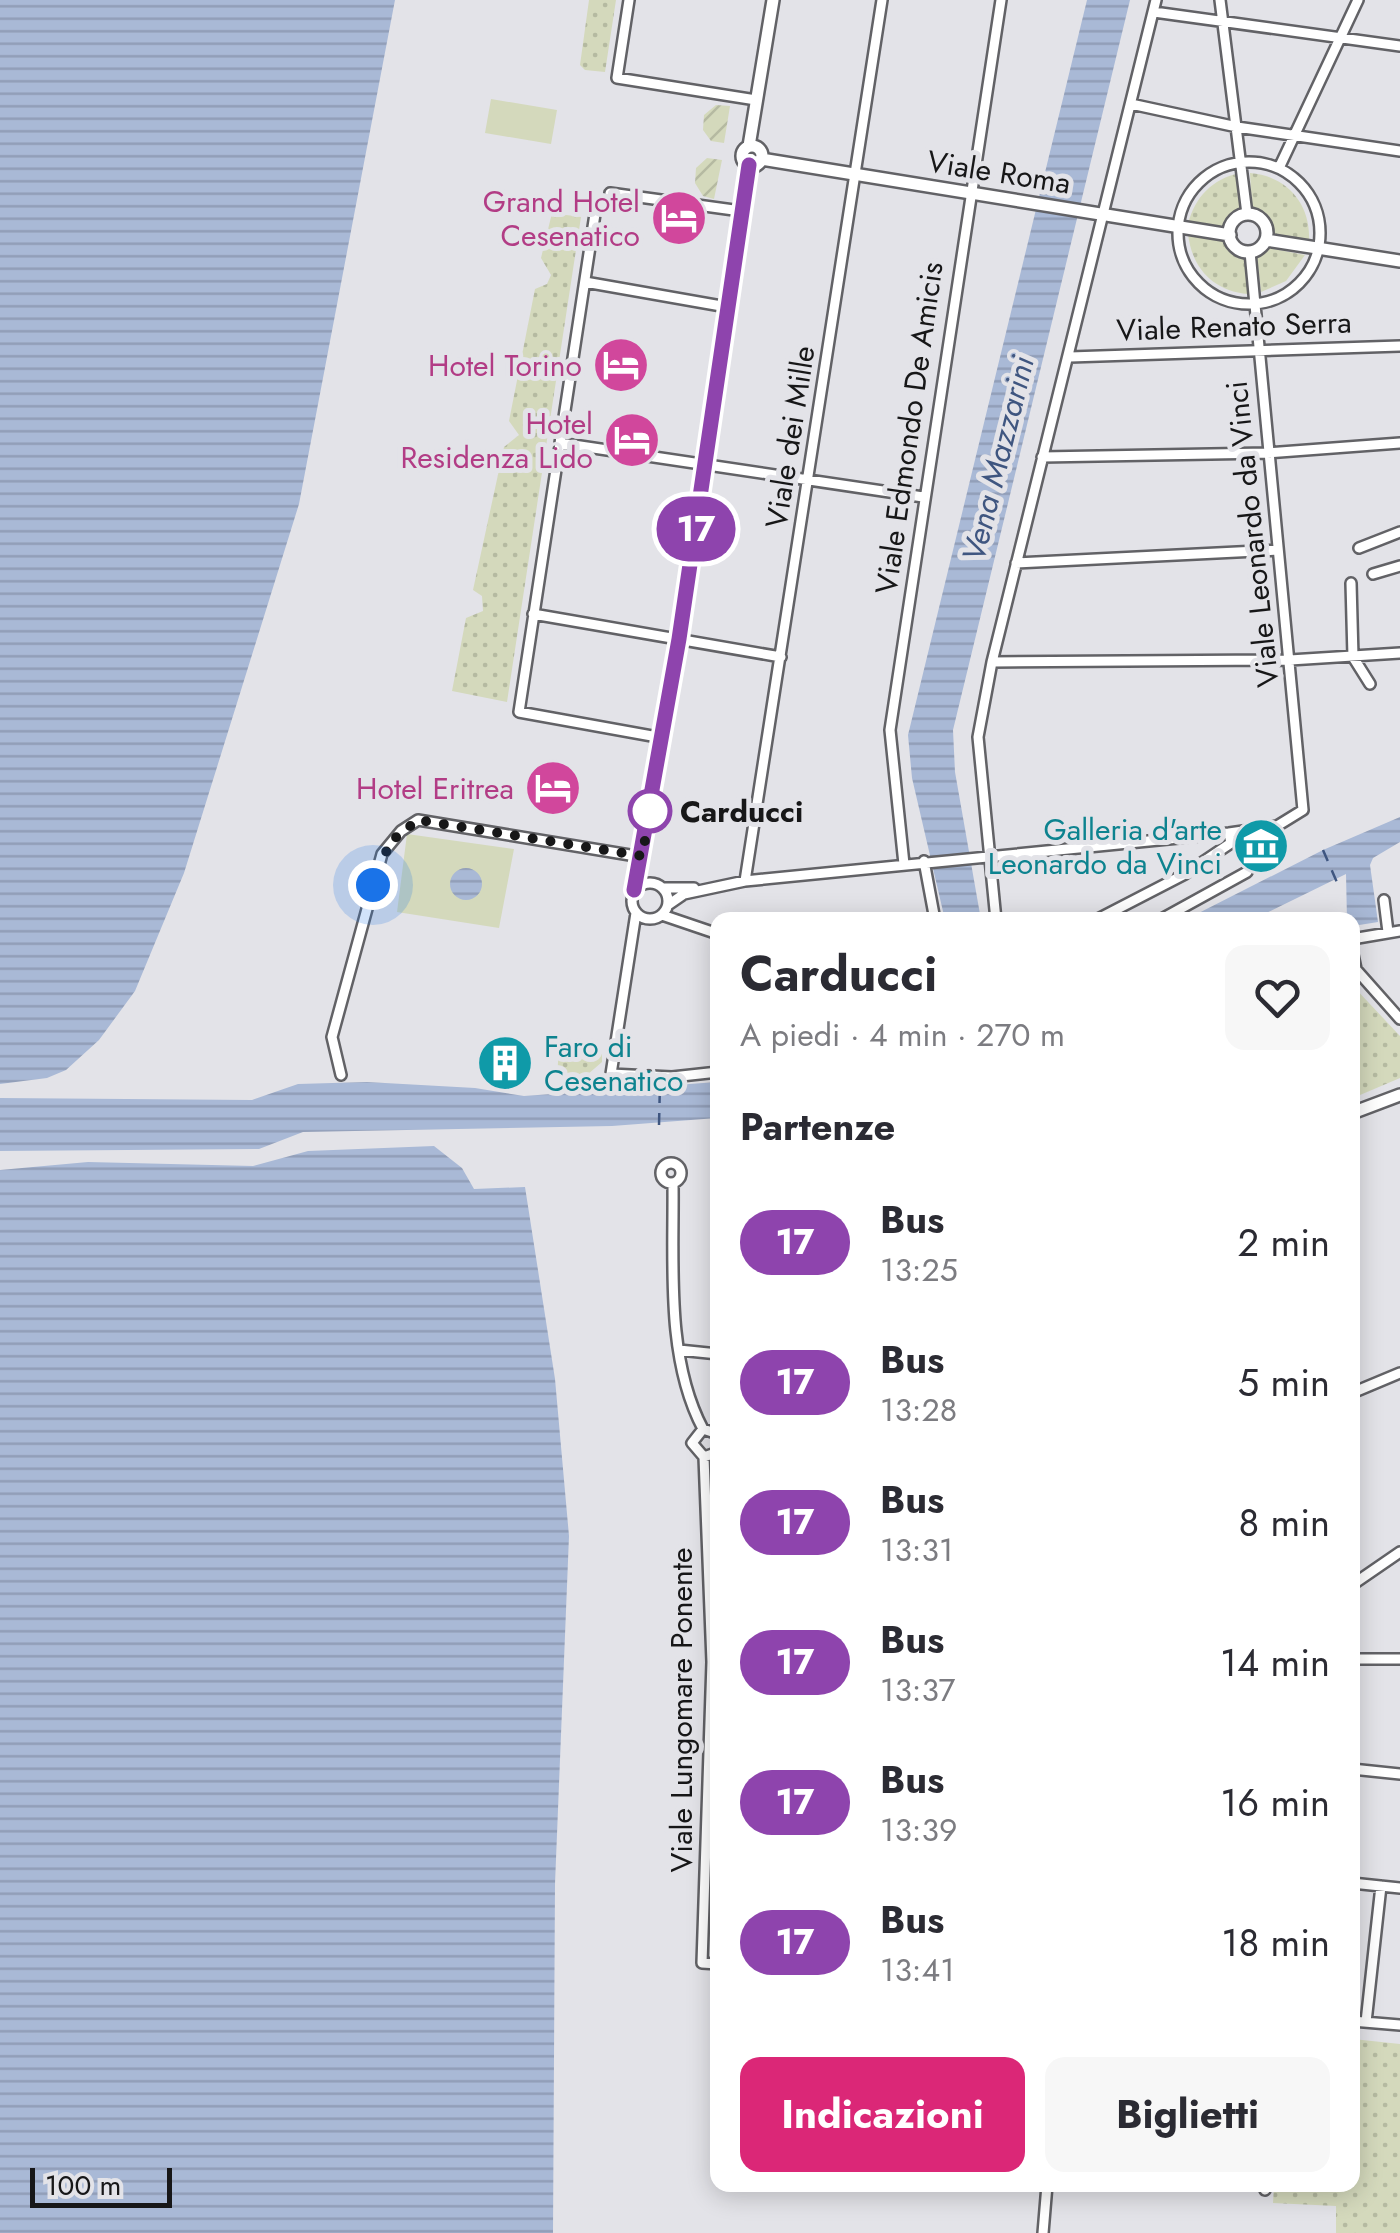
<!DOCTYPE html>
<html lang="it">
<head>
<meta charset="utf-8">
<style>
  body { margin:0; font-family:Jost,sans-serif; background:#f7f7f7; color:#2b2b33; height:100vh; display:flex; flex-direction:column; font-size:38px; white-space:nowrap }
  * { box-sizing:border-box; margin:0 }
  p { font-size:32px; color:#7c7c81 }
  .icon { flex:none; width:55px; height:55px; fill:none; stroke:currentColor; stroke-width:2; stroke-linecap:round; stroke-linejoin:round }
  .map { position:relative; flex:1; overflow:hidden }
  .sheet { position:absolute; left:710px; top:912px; width:650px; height:1280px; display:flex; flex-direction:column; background:#fff; border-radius:20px; box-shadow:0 5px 25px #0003 }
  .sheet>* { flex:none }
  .badge { padding:0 20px; border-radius:32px; font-size:35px; line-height:65px }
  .scale { position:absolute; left:30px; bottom:25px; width:142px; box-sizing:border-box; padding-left:10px; border:5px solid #171718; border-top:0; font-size:28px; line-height:35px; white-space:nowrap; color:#171718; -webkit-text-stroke:8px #e3e3e8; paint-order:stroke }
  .you { position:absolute; width:50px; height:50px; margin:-25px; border:8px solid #fff; border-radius:50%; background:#1a73e8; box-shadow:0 0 0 15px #1a73e833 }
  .map>.badge { position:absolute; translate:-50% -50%; box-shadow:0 0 0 5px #fff }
  h2 { padding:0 30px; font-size:38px; line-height:90px }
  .round { display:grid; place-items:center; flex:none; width:105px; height:105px; border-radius:20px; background:#f7f7f7 }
  .overview { display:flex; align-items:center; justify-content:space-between; height:170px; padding:0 30px }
  h1 { font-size:48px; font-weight:700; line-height:75px }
  .primary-button { display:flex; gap:20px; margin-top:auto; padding:20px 30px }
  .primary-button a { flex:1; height:115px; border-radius:20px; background:#db2777; color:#fff; font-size:40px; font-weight:700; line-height:115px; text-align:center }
  .primary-button a+a { background:#f7f7f7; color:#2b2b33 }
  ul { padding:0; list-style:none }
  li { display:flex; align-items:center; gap:30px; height:140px; padding:0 30px }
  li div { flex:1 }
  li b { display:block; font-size:38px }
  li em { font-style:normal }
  li .badge { min-width:110px; font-weight:700; text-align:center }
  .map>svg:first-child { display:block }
  .grass { fill:#d4d9bc }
  .park { fill:url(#park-dots) }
  .garden { fill:url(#garden-furrows) }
  .water { fill:url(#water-rules) }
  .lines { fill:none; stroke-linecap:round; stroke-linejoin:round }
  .ferry { stroke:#3f5680; stroke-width:2.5; stroke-dasharray:12 10; stroke-linecap:butt }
  .minor-casing { stroke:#626266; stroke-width:14 }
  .tertiary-casing { stroke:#626266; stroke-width:16 }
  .minor { stroke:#fff; stroke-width:9 }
  .tertiary { stroke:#fff; stroke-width:11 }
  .line-casing { stroke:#fff; stroke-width:22 }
  .line { stroke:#8e44ad; stroke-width:15 }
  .walk { stroke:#171718; stroke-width:10; stroke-dasharray:0 18 }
  .stop-dot { fill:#fff; stroke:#8e44ad; stroke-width:5 }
  .labels { text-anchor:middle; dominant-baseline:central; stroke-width:10; stroke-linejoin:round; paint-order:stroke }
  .street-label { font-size:30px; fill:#171718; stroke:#e3e3e8 }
  .hotel-label { font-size:30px; fill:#b23c85; stroke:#e3e3e8; text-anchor:end }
  .stop-label { font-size:30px; font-weight:bold; fill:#171718; stroke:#e3e3e8; text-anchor:start }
  .culture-label { font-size:30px; fill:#0d838f; stroke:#e3e3e8; text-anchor:end }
  .water-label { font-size:32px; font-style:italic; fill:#3f5680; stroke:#e3e3e8 }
</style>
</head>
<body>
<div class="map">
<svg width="1400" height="2233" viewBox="0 0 1400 2233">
  <defs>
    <pattern id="park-dots" width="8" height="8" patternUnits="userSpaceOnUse" patternTransform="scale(2.5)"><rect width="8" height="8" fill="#d4d9bc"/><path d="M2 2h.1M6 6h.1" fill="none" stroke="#b5baa1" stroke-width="1.8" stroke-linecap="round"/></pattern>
    <pattern id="garden-furrows" width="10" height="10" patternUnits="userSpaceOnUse" patternTransform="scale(2.5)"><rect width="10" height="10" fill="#d4d9bc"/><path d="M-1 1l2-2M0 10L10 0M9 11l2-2" fill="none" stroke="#b5baa1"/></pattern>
    <pattern id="water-rules" width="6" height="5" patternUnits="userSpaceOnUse" patternTransform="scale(2.5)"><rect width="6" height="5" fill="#a9b9d6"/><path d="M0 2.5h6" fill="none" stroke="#919eb7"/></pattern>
  </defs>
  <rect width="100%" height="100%" fill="#e3e3e8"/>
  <path class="grass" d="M491 99 557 110 551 144 485 133Z
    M407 834 514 849 499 928 397 912Z"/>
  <path class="park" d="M589 0H616L605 72 585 70 580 65Z
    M1240 173 1243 208 1232 214 1223 229 1188 224C1195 197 1212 179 1240 173Z
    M1250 173C1287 176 1311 204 1309 241L1274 236 1269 218 1252 208Z
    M552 213 581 217 507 702 452 691 466 618 483 611 482 596 473 590 504 447 519 435 509 421 535 289 547 284 551 275 541 258Z
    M1188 234 1224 240 1232 253 1244 258 1248 294C1213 291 1192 268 1188 234Z
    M1269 248 1305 255 1286 281 1261 292 1257 257Z
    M1353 986 1400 1036V1078L1353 1098Z
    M559 1047 602 1054V1062L587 1075 557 1078Z
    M1353 2039 1400 2044V2233H1336V2206L1273 2203 1274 2185H1352Z"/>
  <path class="garden" d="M716 105 730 106 724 143 711 141 703 130 704 115Z
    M707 158 722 160 714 199 703 196 695 183 696 168Z"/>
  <path class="water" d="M0 0H395L299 504 184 873 135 991 99 1040 66 1070 47 1078 0 1084Z
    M1087 0H1130L953 730 955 772 981 920H945L912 778 908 735Z
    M1400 817V842L1373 858 1370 865 1378 922 1353 926 1352 920H1347L1346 874 1252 920H1185L1323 850Z
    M450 884a16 16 0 1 1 32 0a16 16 0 1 1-32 0Z
    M367 1082 475 1088 524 1096 717 1082V1118L612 1126 303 1132 259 1149 0 1151V1098L252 1100 298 1084Z
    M434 1146 462 1168 474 1189 525 1187 555 1379 569 1536 555 1884 553 2233H0V1170L88 1162 253 1166 308 1151Z"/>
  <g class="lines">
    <path class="ferry" d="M1323 850 1339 887
      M659 1125 660 1082"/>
    <g class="minor-casing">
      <path id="minor" d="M629 0 617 78 756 100
        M1220 0 1247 214
        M1154 12 1400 46
        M1131 104 1237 127 1400 151
        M1178 233a71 71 0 1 1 142 0a71 71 0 1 1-142 0Z
        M1279 168 1358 0
        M610 193 741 211
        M595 214 519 712 663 738
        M585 282 727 307
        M1070 357 1400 346
        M560 443 923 497
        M1042 457 1267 453 1400 443
        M1359 548 1400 532
        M1016 563 1278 550
        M1373 574 1400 566
        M1351 583 1353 657 1370 684
        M533 614 781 657
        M992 662 1290 660 1400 653
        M924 861 935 920
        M904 864 890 730 1001 0
        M745 881 882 0
        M632 901a18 18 0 1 1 36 0a18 18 0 1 1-36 0Z
        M663 888H694
        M635 891 679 639 749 165
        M1384 900 1388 932
        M668 905 684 894 745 881 1229 833 1277 826 1303 810 1250 252
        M636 913 611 1074 672 1077 718 1072
        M662 915 718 934
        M996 920 978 737 992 662 1156 0
        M1096 920 1185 874 1231 843 1229 833
        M1160 920 1247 872
        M1352 939 1400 931
        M1352 950 1356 969
        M1352 965 1400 1019
        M341 1075 332 1037 382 854 401 831 418 820 642 857
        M661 1173a10 10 0 1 1 20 0a10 10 0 1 1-20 0Z
        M673 1183C674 1261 665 1358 703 1429
        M679 1350 718 1354
        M1352 1393 1400 1373
        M718 1434 703 1429 692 1443 704 1457 718 1452
        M704 1457 712 1662 702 1963 718 1964
        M1352 1585 1400 1552
        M1352 1659H1400
        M1352 1769 1400 1774
        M1352 1883 1400 1888
        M1352 2021 1400 2025
        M1366 2022 1381 1886
        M1265 2190 1266 2185
        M1043 2233 1047 2185"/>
    </g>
    <g class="tertiary-casing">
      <path id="tertiary" d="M749 146 773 0
        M742 156a10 10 0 1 1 20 0a10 10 0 1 1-20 0Z
        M761 159 1230 235
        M1229 233a19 19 0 1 1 38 0a19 19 0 1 1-38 0Z
        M1266 240 1400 261
        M1352 1113 1400 1095"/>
    </g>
    <use href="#minor" class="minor"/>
    <use href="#tertiary" class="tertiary"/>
  </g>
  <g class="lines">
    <g class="line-casing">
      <path id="line" d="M634 890 679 639 749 165"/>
    </g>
    <use href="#line" class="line"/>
    <path class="walk" d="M373 885 390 842 418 820 642 856 653 798 650 811"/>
  </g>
  <defs>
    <g id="hotel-disc" transform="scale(2.875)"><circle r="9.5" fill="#d1479c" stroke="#e3e3e8"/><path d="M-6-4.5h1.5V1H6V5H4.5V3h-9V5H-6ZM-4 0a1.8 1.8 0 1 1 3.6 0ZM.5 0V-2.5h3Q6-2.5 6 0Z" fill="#fff"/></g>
    <g id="museum-disc" transform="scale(2.875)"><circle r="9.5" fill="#0f9aa8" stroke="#e3e3e8"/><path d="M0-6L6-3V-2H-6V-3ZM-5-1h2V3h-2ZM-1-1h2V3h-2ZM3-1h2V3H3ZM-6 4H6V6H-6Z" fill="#fff"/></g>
    <g id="building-disc" transform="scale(2.875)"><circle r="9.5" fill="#0f9aa8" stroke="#e3e3e8"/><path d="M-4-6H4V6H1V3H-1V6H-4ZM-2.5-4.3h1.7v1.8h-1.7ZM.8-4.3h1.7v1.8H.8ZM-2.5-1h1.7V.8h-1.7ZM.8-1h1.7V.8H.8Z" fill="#fff"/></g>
  </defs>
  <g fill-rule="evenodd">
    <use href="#hotel-disc" x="679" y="218"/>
    <use href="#hotel-disc" x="621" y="365"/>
    <use href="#hotel-disc" x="632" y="440"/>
    <use href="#hotel-disc" x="553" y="788"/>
    <use href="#museum-disc" x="1261" y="846"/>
    <use href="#building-disc" x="505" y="1063"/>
  </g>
  <circle class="stop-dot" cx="650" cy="811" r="20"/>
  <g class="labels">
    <g class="street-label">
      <text transform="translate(999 172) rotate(9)">Viale Roma</text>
      <text transform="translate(1234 326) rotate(-2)">Viale Renato Serra</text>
      <text transform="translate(909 428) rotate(-82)">Viale Edmondo De Amicis</text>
      <text transform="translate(790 437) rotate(-81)">Viale dei Mille</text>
      <text transform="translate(1252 534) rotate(-96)">Viale Leonardo da Vinci</text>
      <text transform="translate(681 1710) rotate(-90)">Viale Lungomare Ponente</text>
    </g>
    <g class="hotel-label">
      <text x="640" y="201">Grand Hotel<tspan x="640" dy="34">Cesenatico</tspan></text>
      <text x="582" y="365">Hotel Torino</text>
      <text x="593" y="423">Hotel<tspan x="593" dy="34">Residenza Lido</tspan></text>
      <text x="514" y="788">Hotel Eritrea</text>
    </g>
    <g class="stop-label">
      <text x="680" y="811">Carducci</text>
    </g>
    <g class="culture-label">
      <text x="1222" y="829">Galleria d'arte<tspan x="1222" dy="34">Leonardo da Vinci</tspan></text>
      <text x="544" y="1046" text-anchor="start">Faro di<tspan x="544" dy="34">Cesenatico</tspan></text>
    </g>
    <g class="water-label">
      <text transform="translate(998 459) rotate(-76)">Vena Mazzarini</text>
    </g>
  </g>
</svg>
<div class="scale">100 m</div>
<div class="you" style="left:373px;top:885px"></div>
<b class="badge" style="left:696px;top:529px;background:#8e44ad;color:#fff">17</b>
<section class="sheet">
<div class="overview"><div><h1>Carducci</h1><p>A piedi · 4 min · 270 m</p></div><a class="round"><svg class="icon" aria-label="heart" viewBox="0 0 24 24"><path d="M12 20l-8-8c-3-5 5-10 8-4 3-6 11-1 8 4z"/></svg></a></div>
<h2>Partenze</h2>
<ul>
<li><span class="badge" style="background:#8e44ad;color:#fff">17</span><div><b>Bus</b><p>13:25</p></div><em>2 min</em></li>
<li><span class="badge" style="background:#8e44ad;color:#fff">17</span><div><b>Bus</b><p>13:28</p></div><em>5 min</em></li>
<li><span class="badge" style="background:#8e44ad;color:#fff">17</span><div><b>Bus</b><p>13:31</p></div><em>8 min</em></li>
<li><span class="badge" style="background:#8e44ad;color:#fff">17</span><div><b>Bus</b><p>13:37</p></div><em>14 min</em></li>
<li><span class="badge" style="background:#8e44ad;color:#fff">17</span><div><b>Bus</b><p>13:39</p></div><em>16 min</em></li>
<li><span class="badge" style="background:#8e44ad;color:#fff">17</span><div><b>Bus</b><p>13:41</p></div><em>18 min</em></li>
</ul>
<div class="primary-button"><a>Indicazioni</a><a>Biglietti</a></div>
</section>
</div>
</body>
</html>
